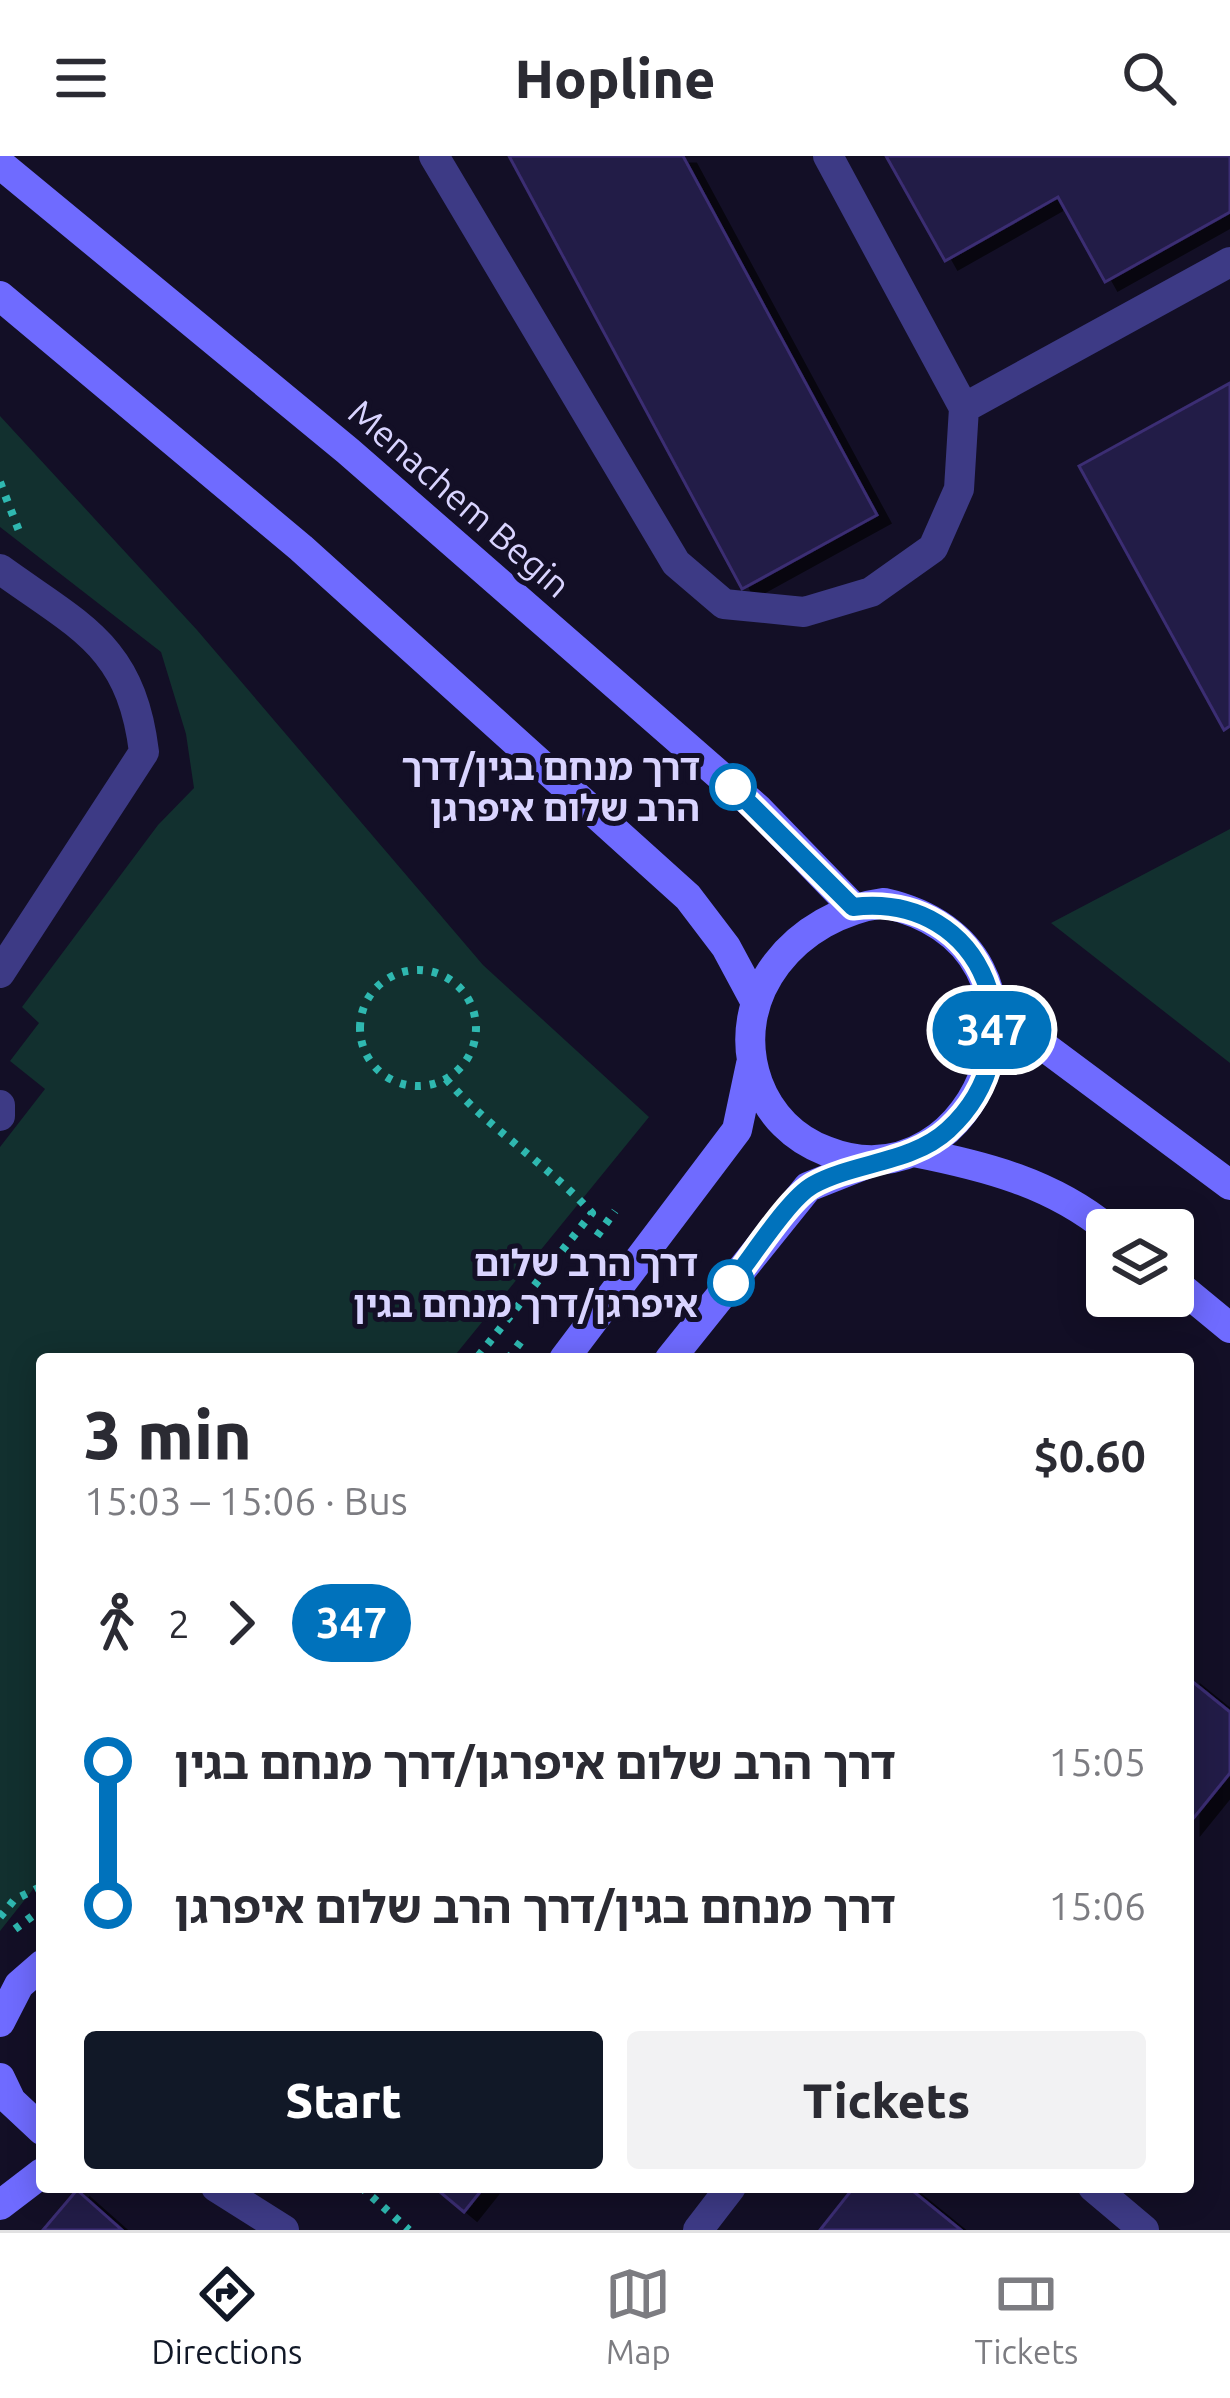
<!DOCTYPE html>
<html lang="en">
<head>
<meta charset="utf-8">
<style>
  body { margin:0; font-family:Ubuntu,"Noto Sans Hebrew",sans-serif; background:#f2f2f3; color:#2b2b33; height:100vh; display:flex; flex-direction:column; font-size:45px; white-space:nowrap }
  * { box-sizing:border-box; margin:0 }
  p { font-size:39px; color:#7c7c81 }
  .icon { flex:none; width:66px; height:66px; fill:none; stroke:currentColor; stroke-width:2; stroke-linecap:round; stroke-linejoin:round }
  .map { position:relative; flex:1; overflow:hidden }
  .drawer { position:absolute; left:36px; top:1197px; width:1158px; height:840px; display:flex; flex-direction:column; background:#fff; border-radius:12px; box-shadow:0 6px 30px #0003 }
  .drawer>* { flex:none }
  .badge { padding:0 24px; border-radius:39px; font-size:42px; line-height:78px }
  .buttons { position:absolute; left:1086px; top:1053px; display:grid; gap:24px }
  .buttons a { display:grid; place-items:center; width:108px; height:108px; border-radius:12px; background:#fff; box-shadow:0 6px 30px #0003; font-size:60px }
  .map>.badge { position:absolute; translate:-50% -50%; box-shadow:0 0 0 6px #fff }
  .legs { display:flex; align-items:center; gap:18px; height:132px; padding:0 48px; font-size:39px }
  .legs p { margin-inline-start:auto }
  .head { display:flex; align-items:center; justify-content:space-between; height:204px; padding:0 48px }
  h1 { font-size:66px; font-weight:800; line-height:90px }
  .cta { display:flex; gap:24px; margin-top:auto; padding:24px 48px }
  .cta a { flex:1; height:138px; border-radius:12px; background:#111827; color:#fff; font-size:48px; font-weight:800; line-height:138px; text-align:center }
  .cta a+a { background:#f2f2f3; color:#2b2b33 }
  ul { padding:0 48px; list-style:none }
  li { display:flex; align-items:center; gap:42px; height:144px; font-size:45px }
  li i { display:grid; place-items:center; width:18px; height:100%; margin:0 15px; background:currentColor }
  li i::after { content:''; width:30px; height:30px; margin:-15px; border:9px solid; border-radius:50%; background:#fff }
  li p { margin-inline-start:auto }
  li:first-child i { background:linear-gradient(#0000 50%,currentColor 0) }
  li:last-child i { background:linear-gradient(currentColor 50%,#0000 0) }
  header { display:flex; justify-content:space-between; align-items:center; height:156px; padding:0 48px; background:#fff; font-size:54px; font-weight:800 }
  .tab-bar { display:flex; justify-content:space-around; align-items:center; height:168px; border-top:3px solid #e1e1e2; background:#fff; font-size:33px; color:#7c7c81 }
  .tab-bar a { display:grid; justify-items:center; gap:6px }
  .tab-bar .on { color:#111827 }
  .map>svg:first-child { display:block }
  .green { fill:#12302f }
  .building { fill:#241b47; stroke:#3b2d73; stroke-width:3; filter:url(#shadow) }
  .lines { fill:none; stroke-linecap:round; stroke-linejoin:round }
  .path { stroke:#2fb8b0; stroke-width:8; stroke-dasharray:6 9; stroke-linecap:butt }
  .lane { stroke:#3d3a85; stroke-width:30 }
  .street { stroke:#3d3a85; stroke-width:30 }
  .secondary { stroke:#6f6bff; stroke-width:30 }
  .line-1-casing { stroke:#fff; stroke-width:27 }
  .line-1 { stroke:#0072bc; stroke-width:18 }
  .stop-1-dot { fill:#fff; stroke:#0072bc; stroke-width:6 }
  .labels { text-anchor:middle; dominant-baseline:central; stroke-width:10; stroke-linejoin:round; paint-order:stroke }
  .street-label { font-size:36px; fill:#d9d4ff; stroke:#130f26 }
  .stop-label { font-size:36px; font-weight:bold; fill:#d9d4ff; stroke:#130f26; text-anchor:end }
</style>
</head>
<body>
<header><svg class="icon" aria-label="menu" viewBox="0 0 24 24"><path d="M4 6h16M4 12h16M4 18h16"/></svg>Hopline<svg class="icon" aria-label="search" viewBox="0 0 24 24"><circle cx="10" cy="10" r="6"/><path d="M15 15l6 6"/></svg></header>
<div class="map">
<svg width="1230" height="2074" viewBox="0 0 1230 2074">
  <defs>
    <filter id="shadow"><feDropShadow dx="13" dy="8" stdDeviation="0" flood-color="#0009"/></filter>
  </defs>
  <rect width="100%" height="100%" fill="#130f26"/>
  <path class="green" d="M0 260 197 474 483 809 649 961 452 1203H42V1722L0 1775V991L45 933 10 905 39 867 22 851 158 669 194 632 186 578 161 496 0 371Z
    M1230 673V907L1051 767Z"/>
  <path class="building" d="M509 0H683L877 359 742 433Z
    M886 0H1230V56L1105 126 1058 41 945 105Z
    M1230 227V570L1224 574 1079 310Z
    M1188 1522 1230 1556V1617L1188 1669Z
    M434 2031H484L464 2056Z
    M854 2031H908L961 2074H820Z
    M77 2034 122 2074H43Z"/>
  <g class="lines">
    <path class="path" d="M0 326 19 375
      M360 872a58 58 0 1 1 116 0a58 58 0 1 1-116 0Z
      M446 923C490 974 546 1007 592 1057L476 1203
      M597 1080 615 1055
      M508 1203 525 1180
      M0 1761 14 1744 42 1730
      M15 1773 42 1753
      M361 2031 409 2074"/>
    <path class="lane" d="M0 413C80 471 131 489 144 596L0 817
      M0 949V960"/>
    <path class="street" d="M434 0 676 407 724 448 804 456 871 436 933 392 959 333 964 252 828 0
      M964 252 1230 106
      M216 2031 284 2074
      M1093 2031 1144 2074
      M698 2074 731 2031"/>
    <path class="secondary" d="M0 8 348 295 757 652 853 751
      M0 140 301 392 688 741 726 791 755 845
      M884 747C1081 791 980 1056 826 995 794 983 770 959 758 927 726 838 798 758 884 747Z
      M995 854 1230 1029
      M914 996C985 1010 1052 1027 1109 1074
      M1173 1125 1230 1172
      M564 1203 737 974 751 908
      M670 1203 808 1031 871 1006
      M0 1866 19 1829 42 1809
      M0 1922 11 1945 42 1974
      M0 2049 42 2017"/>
  </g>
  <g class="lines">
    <g class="line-1-casing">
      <path id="line-1" d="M731 1127C751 1103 788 1043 813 1029 855 1006 912 1007 948 974 1041 889 986 735 853 751L733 631"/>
    </g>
    <use href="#line-1" class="line-1"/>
  </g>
  <g class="stop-1-dot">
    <circle cx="733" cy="631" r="21"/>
    <circle cx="731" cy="1127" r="21"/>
  </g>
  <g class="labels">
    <g class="street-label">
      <text transform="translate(460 342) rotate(41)">Menachem Begin</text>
    </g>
    <g class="stop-label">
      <text x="700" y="610">דרך מנחם בגין/דרך<tspan x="700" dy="41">הרב שלום איפרגן</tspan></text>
      <text x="698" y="1106">דרך הרב שלום<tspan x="698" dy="41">איפרגן/דרך מנחם בגין</tspan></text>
    </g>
  </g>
</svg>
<div class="buttons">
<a><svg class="icon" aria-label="layers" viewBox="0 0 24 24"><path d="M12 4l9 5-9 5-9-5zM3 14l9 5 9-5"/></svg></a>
</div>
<b class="badge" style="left:992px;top:874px;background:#0072bc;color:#fff">347</b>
<section class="drawer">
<div class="head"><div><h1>3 min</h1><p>15:03 – 15:06 · Bus</p></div><b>$0.60</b></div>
<div class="legs"><svg class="icon" aria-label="walk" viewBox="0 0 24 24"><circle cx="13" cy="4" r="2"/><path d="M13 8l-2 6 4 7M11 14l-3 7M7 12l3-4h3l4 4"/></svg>2<svg class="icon" aria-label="forward" viewBox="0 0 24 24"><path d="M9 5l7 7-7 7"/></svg><b class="badge" style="background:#0072bc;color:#fff">347</b></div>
<ul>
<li><i style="color:#0072bc"></i><b>דרך הרב שלום איפרגן/דרך מנחם בגין</b><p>15:05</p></li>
<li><i style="color:#0072bc"></i><b>דרך מנחם בגין/דרך הרב שלום איפרגן</b><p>15:06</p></li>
</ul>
<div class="cta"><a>Start</a><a>Tickets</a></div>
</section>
</div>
<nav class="tab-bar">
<a class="on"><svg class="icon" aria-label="directions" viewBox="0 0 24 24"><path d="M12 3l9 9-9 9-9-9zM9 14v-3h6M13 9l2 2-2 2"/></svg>Directions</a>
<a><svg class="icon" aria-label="map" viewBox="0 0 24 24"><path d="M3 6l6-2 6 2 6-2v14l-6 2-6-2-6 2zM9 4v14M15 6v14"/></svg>Map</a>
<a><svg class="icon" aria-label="tickets" viewBox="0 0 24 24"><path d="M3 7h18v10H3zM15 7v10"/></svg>Tickets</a>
</nav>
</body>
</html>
